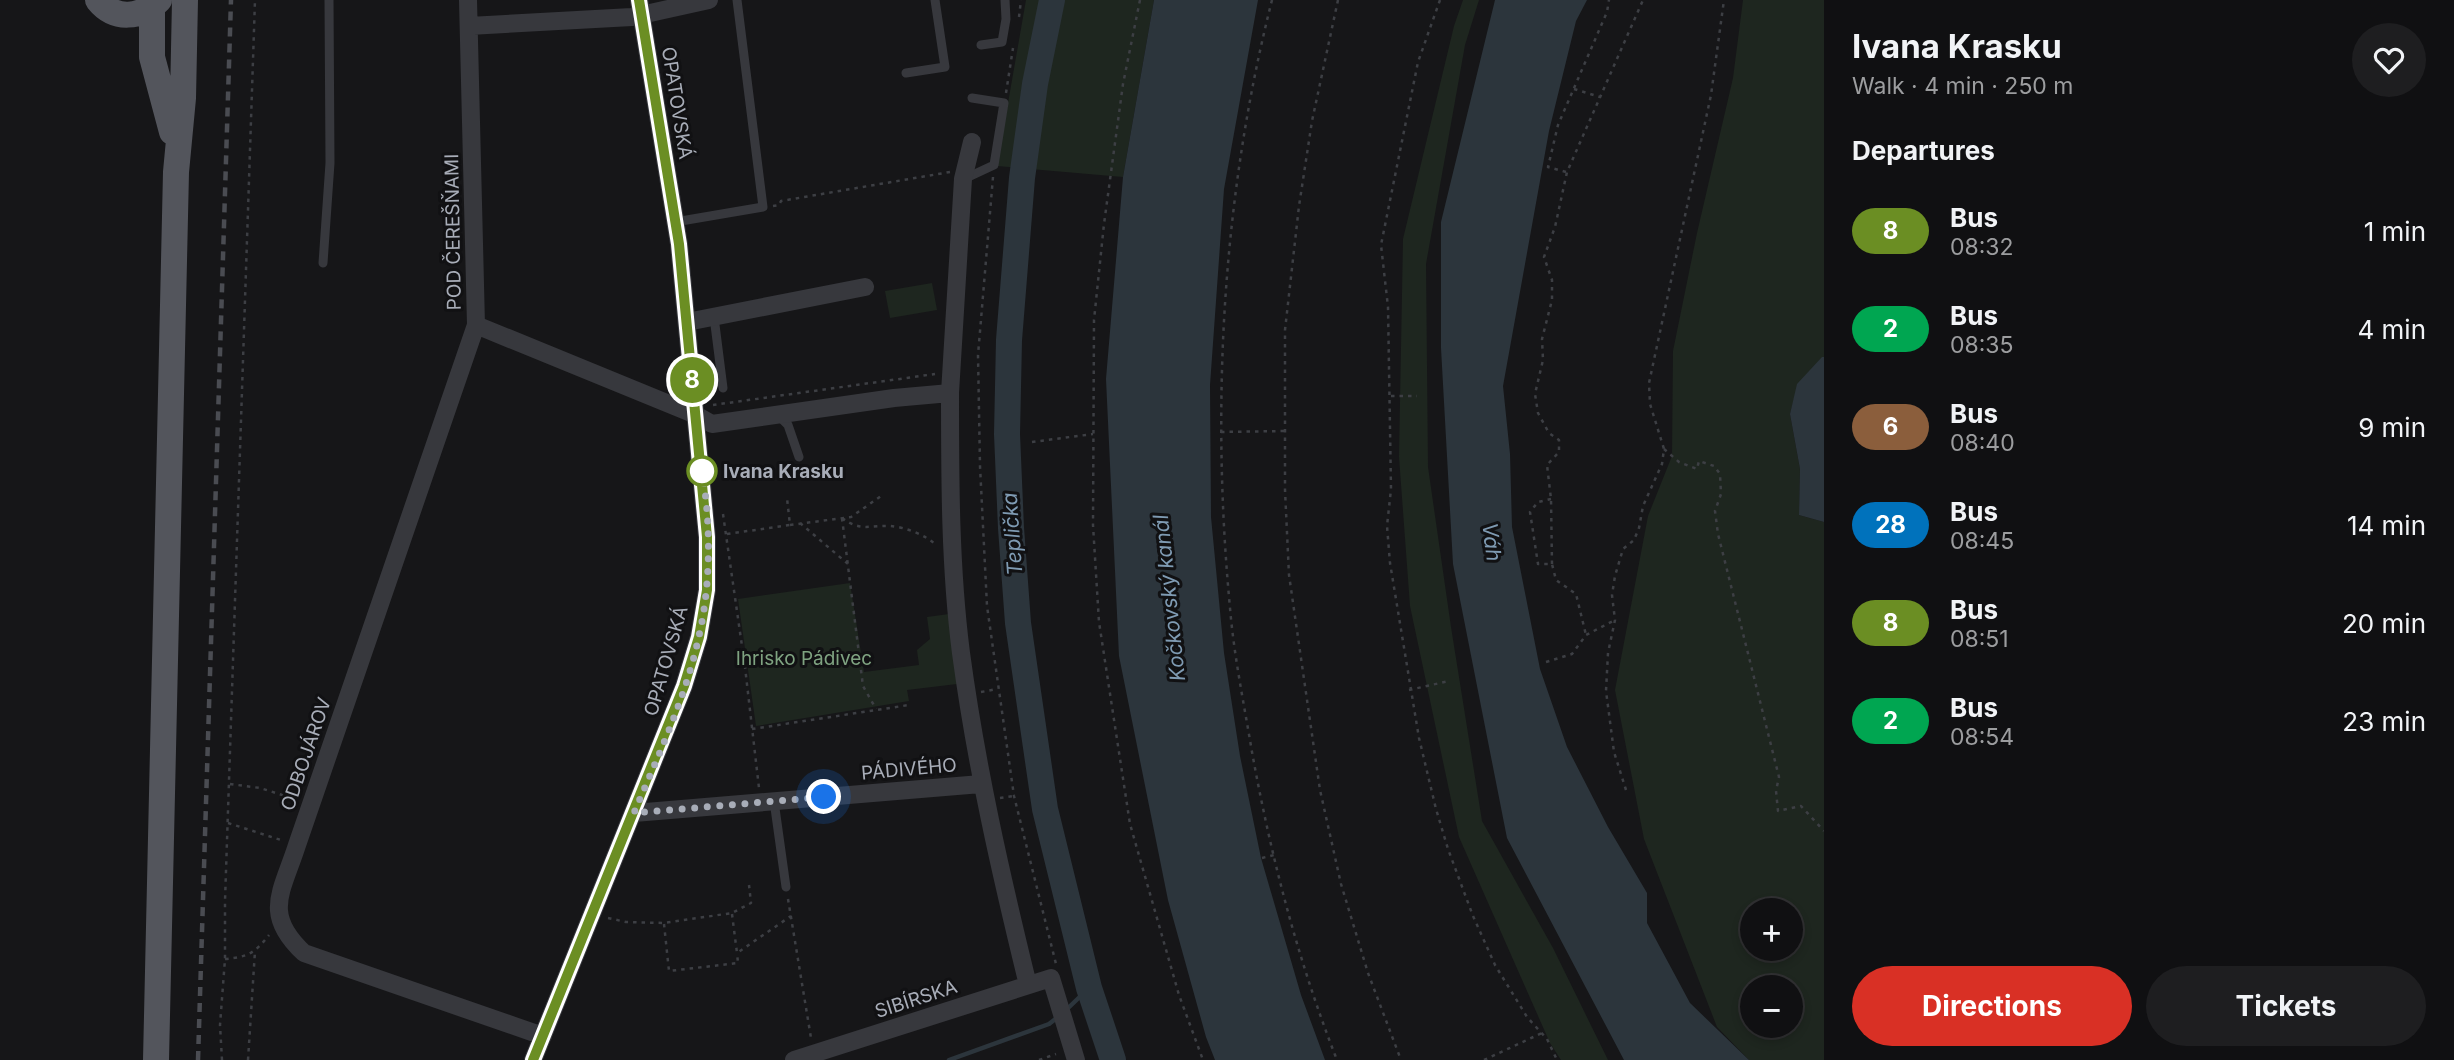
<!DOCTYPE html>
<html lang="en">
<head>
<meta charset="utf-8">
<style>
  body { margin:0; font-family:Inter,sans-serif; background:#1e1e20; color:#f1f3f6; height:100vh; display:flex; flex-direction:column; font-size:26px; white-space:nowrap }
  * { box-sizing:border-box; margin:0 }
  p { font-size:23px; color:#9c9d9f }
  .icon { flex:none; width:38px; height:38px; fill:none; stroke:currentColor; stroke-width:2; stroke-linecap:round; stroke-linejoin:round }
  .map { position:relative; flex:1; overflow:hidden }
  .drawer { display:flex; flex-direction:column; background:#101012; width:630px }
  .drawer>* { flex:none }
  .badge { padding:0 14px; border-radius:23px; font-size:24px; line-height:46px }
  .tools { position:absolute; left:1740px; top:898px; display:grid; gap:14px }
  .tools a { display:grid; place-items:center; width:63px; height:63px; border-radius:50%; background:#101012; box-shadow:0 4px 10px #0003,0 0 0 2px #303032; font-size:35px }
  .you { position:absolute; width:35px; height:35px; margin:-18px; border:5px solid #fff; border-radius:50%; background:#1a73e8; box-shadow:0 0 0 10px #1a73e833 }
  .map>.badge { position:absolute; translate:-50% -50%; box-shadow:0 0 0 4px #fff }
  h2 { padding:0 28px; font-size:26px; line-height:63px }
  .round { display:grid; place-items:center; flex:none; width:74px; height:74px; border-radius:37px; background:#1e1e20 }
  .summary { display:flex; align-items:center; justify-content:space-between; height:119px; padding:0 28px }
  h1 { font-size:33px; font-weight:700; line-height:52px }
  .action { display:flex; gap:14px; margin-top:auto; padding:14px 28px }
  .action a { flex:1; height:80px; border-radius:42px; background:#d93025; color:#fff; font-size:28px; font-weight:700; line-height:80px; text-align:center }
  .action a+a { background:#1e1e20; color:#f1f3f6 }
  ul { padding:0; list-style:none }
  li { display:flex; align-items:center; gap:21px; height:98px; padding:0 28px }
  li div { flex:1 }
  li b { display:block; font-size:26px }
  li em { font-style:normal }
  li .badge { min-width:77px; font-weight:700; text-align:center }
  main { display:flex; flex:1; min-height:0 }
  .map>svg:first-child { display:block }
  .green { fill:#1e261f; fill-rule:evenodd }
  .water { fill:#2c353c }
  .lines { fill:none; stroke-linecap:round; stroke-linejoin:round }
  .stream { stroke:#2c353c; stroke-width:4.5 }
  .river { stroke:#2c353c; stroke-width:26 }
  .path { stroke:#3d3f44; stroke-width:2.5; stroke-dasharray:3.5 5; stroke-linecap:butt }
  .service { stroke:#37383d; stroke-width:9 }
  .minor { stroke:#37383d; stroke-width:18 }
  .primary { stroke:#53555c; stroke-width:26 }
  .rail { stroke:#4a4c52; stroke-width:4.5; stroke-dasharray:9 7; stroke-linecap:butt }
  .line-casing { stroke:#fff; stroke-width:16 }
  .line { stroke:#6b8e23; stroke-width:10 }
  .walk { stroke:#a8adb8; stroke-width:7; stroke-dasharray:0 12.6 }
  .stop-dot { fill:#fff; stroke:#6b8e23; stroke-width:3.5 }
  .labels { text-anchor:middle; dominant-baseline:central; stroke-width:6; stroke-linejoin:round; paint-order:stroke }
  .street-label { font-size:19px; fill:#a8adb8; stroke:#111113 }
  .stop-label { font-size:19px; font-weight:bold; fill:#a8adb8; stroke:#111113; text-anchor:start }
  .park-label { font-size:19px; fill:#7fa381; stroke:#111113 }
  .water-label { font-size:21px; font-style:italic; fill:#7f9bb3; stroke:#111113 }
</style>
</head>
<body>
<main>
<div class="map">
<svg width="1824" height="1060" viewBox="0 0 1824 1060">
  <rect width="100%" height="100%" fill="#161618"/>
  <path class="green" d="M1026 0H1154L1123 177 997 166Z
    M1463 0H1479L1465 45 1426 264 1428 467 1451 627 1482 821 1553 948 1608 1060H1561L1550 1043 1459 837 1410 606 1399 457 1403 239 1454 26Z
    M1743 0H1824V357L1798 384 1790 414 1800 469 1799 515 1824 522V1060H1749L1717 1027 1644 839 1615 690 1648 516 1672 456 1673 351 1697 233 1733 78ZM1752 910H1790V948H1752ZM1752 987H1790V1026H1752Z
    M932 283 937 310 890 318 885 291Z
    M850 583 864 672 919 665 917 650 930 639 927 617 949 614 957 684 907 690 909 701 756 726 738 599Z"/>
  <path class="water" d="M1154 0H1258L1224 189 1210 385 1211 517 1224 653 1240 756 1261 858 1301 995 1325 1060H1215L1206 1037 1168 900 1119 656 1106 379 1123 177Z
    M1495 0H1587L1576 21 1549 131 1503 386 1510 454 1512 527 1540 669 1567 747 1608 827 1647 893V923L1690 1003 1749 1060H1624L1507 838 1453 564 1441 348V222Z
    M1822 357H1824V522L1799 515 1800 469 1790 414 1797 384Z"/>
  <g class="lines">
    <path class="stream" d="M1065 1011 1089 988
      M949 1060 1049 1024 1058 1017"/>
    <path class="river" d="M1052 0 1035 84 1022 178 1009 340 1007 434 1011 528 1018 623 1045 809 1089 988 1113 1060"/>
    <path class="path" d="M1140 0 1123 84 1104 224 1094 320 1093 525 1099 622 1130 824 1179 995 1203 1060
      M1272 0C1222 197 1211 406 1230 608 1234 656 1244 704 1252 752 1271 857 1298 961 1337 1060
      M1338 0 1312 121 1299 206 1285 330V490L1289 575 1320 790 1341 884 1368 973 1401 1060
      M1440 0 1418 62 1381 245 1388 307 1391 489 1387 526 1390 563 1419 738 1436 809 1448 849 1473 916 1495 965 1527 1017 1547 1039 1557 1060
      M1019 17 1021 0
      M1574 89 1600 97
      M1006 93 1013 48
      M1566 172 1548 167 1558 125 1607 12 1609 0
      M993 177 978 355 980 466 987 606 1014 796 1056 964
      M773 206 779 205 781 201 950 172
      M1391 396H1417
      M713 405 935 374
      M1221 432 1284 431
      M1032 442 1093 434
      M1664 449 1679 462 1697 469 1699 461 1714 466 1720 474 1721 494 1715 511 1718 534 1779 777 1776 791 1778 811 1801 806 1824 831
      M1551 499 1538 502 1530 512 1538 564H1552L1556 580 1576 594 1586 635
      M723 514 745 667 759 788
      M842 518 863 686 876 709
      M842 518C861 532 869 525 890 526 905 527 926 535 936 545
      M800 523 848 564
      M790 525 851 517 881 496
      M727 534 790 525 787 498
      M1552 564 1551 499 1547 465 1559 452V440L1549 433 1538 413 1535 394 1543 360 1542 339 1552 300V280L1544 257 1555 227 1567 172 1643 0
      M1546 662 1572 654 1586 635 1615 620
      M1409 690 1449 681
      M981 692 997 689
      M752 729 909 705
      M230 784 260 788 295 799
      M1626 790 1614 752 1606 691 1608 653 1615 620 1612 595 1615 576 1623 549 1634 540 1639 528 1643 506 1662 464 1664 449 1650 404 1649 383 1711 95 1724 0
      M1000 798 1014 796
      M228 823 284 841
      M1262 858 1274 855
      M788 899 811 1038
      M732 914 737 953 791 916
      M608 918 626 922 664 923 732 913 751 903 749 885
      M664 924 669 971 738 963 737 953
      M225 959C248 957 255 953 269 935
      M222 1060 220 1025 225 959V901L255 0
      M248 1060 255 951
      M1039 1060 1056 1054
      M1484 1060 1542 1033"/>
    <path class="service" d="M981 45 1002 42 1006 19 1005 0
      M906 73 945 67 935 0
      M964 179 994 165 1004 103 972 98
      M675 222 763 207 737 0
      M323 263 330 163 329 0
      M714 317 723 388
      M779 416 788 425 799 457
      M774 801 786 887"/>
    <path class="minor" d="M468 0 476 325 297 845C282 892 262 914 304 953L543 1036
      M469 26 632 17 709 0
      M687 322 865 287
      M476 325 696 415 712 424 894 398 950 393C950 480 950 567 961 653 976 765 1001 875 1028 985
      M950 393 963 179 972 142
      M634 813 981 784
      M533 1060 684 686 699 637 707 590V537L679 244 639 0
      M794 1060 1051 978 1076 1060"/>
    <path class="primary" d="M98 0C115 21 141 18 159 0
      M152 8V57L172 132
      M156 1060 176 172 183 98 185 0"/>
    <path class="rail" d="M198 1060 231 0"/>
  </g>
  <g class="lines">
    <g class="line-casing">
      <path id="line" d="M533 1060 684 686 699 637 707 590V537L679 244 639 0"/>
    </g>
    <use href="#line" class="line"/>
    <path class="walk" d="M702 471C711 523 711 584 699 636 686 697 658 756 634 813L824 797"/>
  </g>
  <circle class="stop-dot" cx="702" cy="471" r="14"/>
  <g class="labels">
    <g class="street-label">
      <text transform="translate(677 103) rotate(81)">OPATOVSKÁ</text>
      <text transform="translate(453 232) rotate(-91)">POD ČEREŠŇAMI</text>
      <text transform="translate(666 661) rotate(-74)">OPATOVSKÁ</text>
      <text transform="translate(306 754) rotate(-71)">ODBOJÁROV</text>
      <text transform="translate(909 769) rotate(-5)">PÁDIVÉHO</text>
      <text transform="translate(916 999) rotate(-18)">SIBÍRSKA</text>
    </g>
    <g class="stop-label">
      <text x="723" y="471">Ivana Krasku</text>
    </g>
    <g class="park-label">
      <text x="804" y="658">Ihrisko Pádivec</text>
    </g>
    <g class="water-label">
      <text transform="translate(1012 534) rotate(-94)">Teplička</text>
      <text transform="translate(1492 542) rotate(83)">Váh</text>
      <text transform="translate(1169 598) rotate(-96)">Kočkovský kanál</text>
    </g>
  </g>
</svg>
<div class="tools">
<a>+</a>
<a>−</a>
</div>
<div class="you" style="left:824px;top:797px"></div>
<b class="badge" style="left:692px;top:380px;background:#6b8e23;color:#fff">8</b>
</div>
<section class="drawer">
<div class="summary"><div><h1>Ivana Krasku</h1><p>Walk · 4 min · 250 m</p></div><a class="round"><svg class="icon" aria-label="heart" viewBox="0 0 24 24"><path d="M12 20l-8-8c-3-5 5-10 8-4 3-6 11-1 8 4z"/></svg></a></div>
<h2>Departures</h2>
<ul>
<li><span class="badge" style="background:#6b8e23;color:#fff">8</span><div><b>Bus</b><p>08:32</p></div><em>1 min</em></li>
<li><span class="badge" style="background:#00a651;color:#fff">2</span><div><b>Bus</b><p>08:35</p></div><em>4 min</em></li>
<li><span class="badge" style="background:#8b5e3c;color:#fff">6</span><div><b>Bus</b><p>08:40</p></div><em>9 min</em></li>
<li><span class="badge" style="background:#0072bc;color:#fff">28</span><div><b>Bus</b><p>08:45</p></div><em>14 min</em></li>
<li><span class="badge" style="background:#6b8e23;color:#fff">8</span><div><b>Bus</b><p>08:51</p></div><em>20 min</em></li>
<li><span class="badge" style="background:#00a651;color:#fff">2</span><div><b>Bus</b><p>08:54</p></div><em>23 min</em></li>
</ul>
<div class="action"><a>Directions</a><a>Tickets</a></div>
</section>
</main>
</body>
</html>
